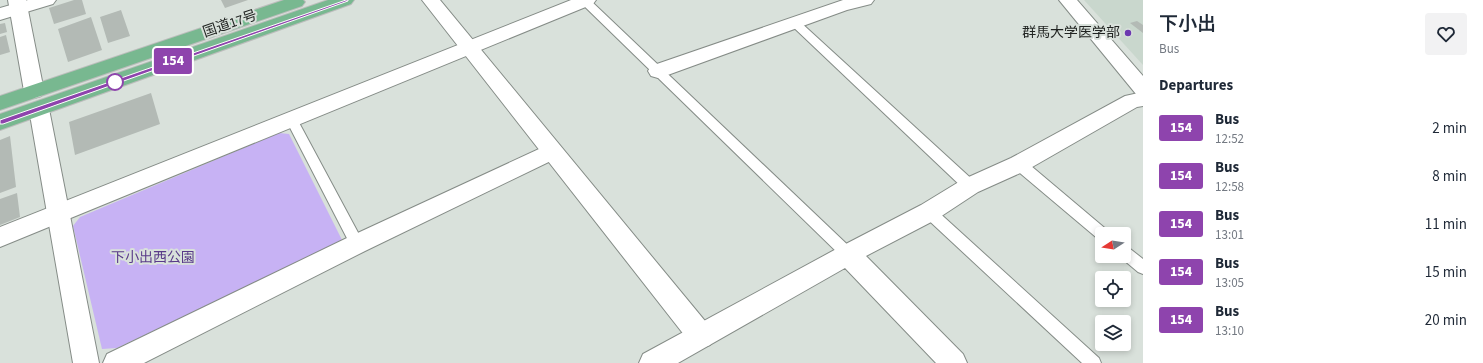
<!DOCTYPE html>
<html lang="en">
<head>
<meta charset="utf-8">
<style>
  body { margin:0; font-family:"Source Sans 3","Noto Sans JP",sans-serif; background:#f2f2f3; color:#1f2937; height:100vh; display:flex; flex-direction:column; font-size:15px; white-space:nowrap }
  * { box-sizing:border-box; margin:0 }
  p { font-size:13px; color:#747a83 }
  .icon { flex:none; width:22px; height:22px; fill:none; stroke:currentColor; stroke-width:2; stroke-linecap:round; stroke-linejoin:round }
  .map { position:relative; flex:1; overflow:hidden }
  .drawer { display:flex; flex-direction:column; background:#fff; width:340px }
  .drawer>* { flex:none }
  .badge { padding:0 8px; border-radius:3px; font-size:14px; line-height:26px }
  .needle { width:26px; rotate:258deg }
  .fabs { position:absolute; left:1095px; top:227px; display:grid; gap:8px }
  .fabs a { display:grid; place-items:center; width:36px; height:36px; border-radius:4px; background:#fff; box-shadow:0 2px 6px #0003; font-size:20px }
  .map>.badge { position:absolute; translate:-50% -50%; box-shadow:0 0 0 2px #fff }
  h2 { padding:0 16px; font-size:15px; line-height:36px }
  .round { display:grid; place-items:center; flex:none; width:42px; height:42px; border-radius:4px; background:#f2f2f3 }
  .head { display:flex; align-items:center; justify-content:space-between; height:68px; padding:0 16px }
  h1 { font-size:19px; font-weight:600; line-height:30px }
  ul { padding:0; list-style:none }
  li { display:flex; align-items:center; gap:12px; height:48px; padding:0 16px }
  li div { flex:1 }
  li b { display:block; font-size:15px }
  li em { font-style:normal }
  li .badge { min-width:44px; font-weight:700; text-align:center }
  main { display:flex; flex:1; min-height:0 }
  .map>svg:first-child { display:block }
  .built { fill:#c9d7cd }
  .green { fill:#c7b2f4 }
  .building { fill:#b3bab5 }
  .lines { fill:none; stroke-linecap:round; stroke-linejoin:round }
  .service-casing { stroke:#858c87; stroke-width:2 }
  .minor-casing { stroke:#858c87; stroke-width:2 }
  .tertiary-casing { stroke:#858c87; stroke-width:2 }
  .trunk-casing { stroke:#bcbdbc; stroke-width:2 }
  .service { fill:#fff; fill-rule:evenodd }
  .minor { fill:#fff; fill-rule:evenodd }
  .tertiary { fill:#fff; fill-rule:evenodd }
  .trunk { fill:#78b890; fill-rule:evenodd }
  .line { fill:#8e44ad; stroke:#fff }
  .poi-dot { fill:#6c39b0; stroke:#d9e1db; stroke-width:1.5 }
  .stop-dot { fill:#fff; stroke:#8e44ad; stroke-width:2 }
  .labels { text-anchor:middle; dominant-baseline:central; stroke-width:4; stroke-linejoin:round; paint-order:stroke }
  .street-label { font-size:14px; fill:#202321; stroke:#d9e1db }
  .poi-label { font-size:14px; fill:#202321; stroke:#d9e1db; text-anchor:end }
  .park-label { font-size:14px; fill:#593a89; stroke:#d9e1db }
</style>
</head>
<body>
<main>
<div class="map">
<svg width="1143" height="363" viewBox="0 0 1143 363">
  <rect width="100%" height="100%" fill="#d9e1db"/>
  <path class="built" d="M1084 0H1143V65Z"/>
  <path class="green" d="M279 133 289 134 343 242 117 348 102 349 73 226 80 217Z"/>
  <path class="building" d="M74 0H82L86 14 54 24 49 8Z
    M221 0H248L225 8Z
    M121 10 130 36 108 43 100 17Z
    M91 17 102 50 68 62 58 29Z
    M1137 21 1143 25V33L1130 23Z
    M5 23 7 32 0 34V24Z
    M6 35 10 52 0 55V37Z
    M151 93 160 124 75 155 69 122Z
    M10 136 16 187 0 193V140Z
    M17 193 20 217 0 225V199Z"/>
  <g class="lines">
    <g class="service-casing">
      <path id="service" d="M581 0H590L853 250 855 254 853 258 848 260 843 258 581 3Z
        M794 19 798 20 975 182 977 186 975 190 970 191 965 190 790 24 789 22 790 20Z
        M292 116 296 117 362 240 364 244 362 248 357 250 352 248 286 120 288 117Z
        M1019 159 1024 160 1107 230 1109 234H1102V240L1097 238 1014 168 1013 164 1014 160Z
        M929 206 934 208 1099 358 1101 363H1082L924 216 922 212 924 208Z
        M1124 246 1129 248 1143 259V274L1138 272 1119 256H1124Z"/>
    </g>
    <g class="minor-casing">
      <path id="minor" d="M28 0H56L53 4 0 20V8Z
        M571 0H596L593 4 0 247V227Z
        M843 0H874L871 4 847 10 665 76 658 78 651 76 648 71 651 66Z
        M1143 92V106L1137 107 1027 170 978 192 937 219 866 256 963 354 967 363H936L845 268 678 363H639L643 354 840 247 921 205 962 180 1011 158 1125 96Z
        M552 143 559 145 563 151 559 157 365 251 144 363H103L107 354 349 237Z"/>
    </g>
    <g class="tertiary-casing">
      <path id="tertiary" d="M8 0H26L44 91 41 96 34 98 27 96 24 91Z
        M422 0H440L710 327 714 336 710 345 701 348 692 345Z
        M1059 0H1077L1143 76V96L1136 94Z
        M39 102 46 104 49 109 99 363H73L29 109 32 104Z"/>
    </g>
    <g class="trunk-casing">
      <path id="trunk" d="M284 0H303L305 2 302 6 0 110V96Z
        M328 0H354L351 4 0 130V114Z"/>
    </g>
    <use href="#service" class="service"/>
    <use href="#minor" class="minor"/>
    <use href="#tertiary" class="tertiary"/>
    <use href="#trunk" class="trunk"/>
  </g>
  <path class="line" d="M346 0H348V1L3 124H0V120Z"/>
  <circle class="poi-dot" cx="1128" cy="33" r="4"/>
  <circle class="stop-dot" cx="115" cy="82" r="8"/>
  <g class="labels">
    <g class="street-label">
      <text transform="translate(230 24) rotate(-19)">国道17号</text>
    </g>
    <g class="poi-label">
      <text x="1120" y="33">群馬大学医学部</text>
    </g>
    <g class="park-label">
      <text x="153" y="258">下小出西公園</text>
    </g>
  </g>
</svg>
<div class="fabs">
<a><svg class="needle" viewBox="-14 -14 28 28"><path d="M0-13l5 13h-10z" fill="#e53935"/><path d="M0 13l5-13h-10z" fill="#747a83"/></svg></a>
<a><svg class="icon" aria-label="locate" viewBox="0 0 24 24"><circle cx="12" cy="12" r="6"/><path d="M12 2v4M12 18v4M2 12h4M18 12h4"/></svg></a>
<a><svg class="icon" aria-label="layers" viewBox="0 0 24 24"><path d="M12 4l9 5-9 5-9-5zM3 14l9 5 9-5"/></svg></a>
</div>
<b class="badge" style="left:173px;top:61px;background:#8e44ad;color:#fff">154</b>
</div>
<section class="drawer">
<div class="head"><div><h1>下小出</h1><p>Bus</p></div><a class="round"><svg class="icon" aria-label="heart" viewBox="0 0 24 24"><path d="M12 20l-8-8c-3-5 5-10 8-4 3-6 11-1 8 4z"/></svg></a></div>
<h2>Departures</h2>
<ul>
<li><span class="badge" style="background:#8e44ad;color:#fff">154</span><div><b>Bus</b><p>12:52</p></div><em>2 min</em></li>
<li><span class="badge" style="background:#8e44ad;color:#fff">154</span><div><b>Bus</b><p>12:58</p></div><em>8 min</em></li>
<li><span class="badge" style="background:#8e44ad;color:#fff">154</span><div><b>Bus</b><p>13:01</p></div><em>11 min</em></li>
<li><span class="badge" style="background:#8e44ad;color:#fff">154</span><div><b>Bus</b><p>13:05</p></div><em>15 min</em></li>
<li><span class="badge" style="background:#8e44ad;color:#fff">154</span><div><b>Bus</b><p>13:10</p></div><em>20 min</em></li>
</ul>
</section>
</main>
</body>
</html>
